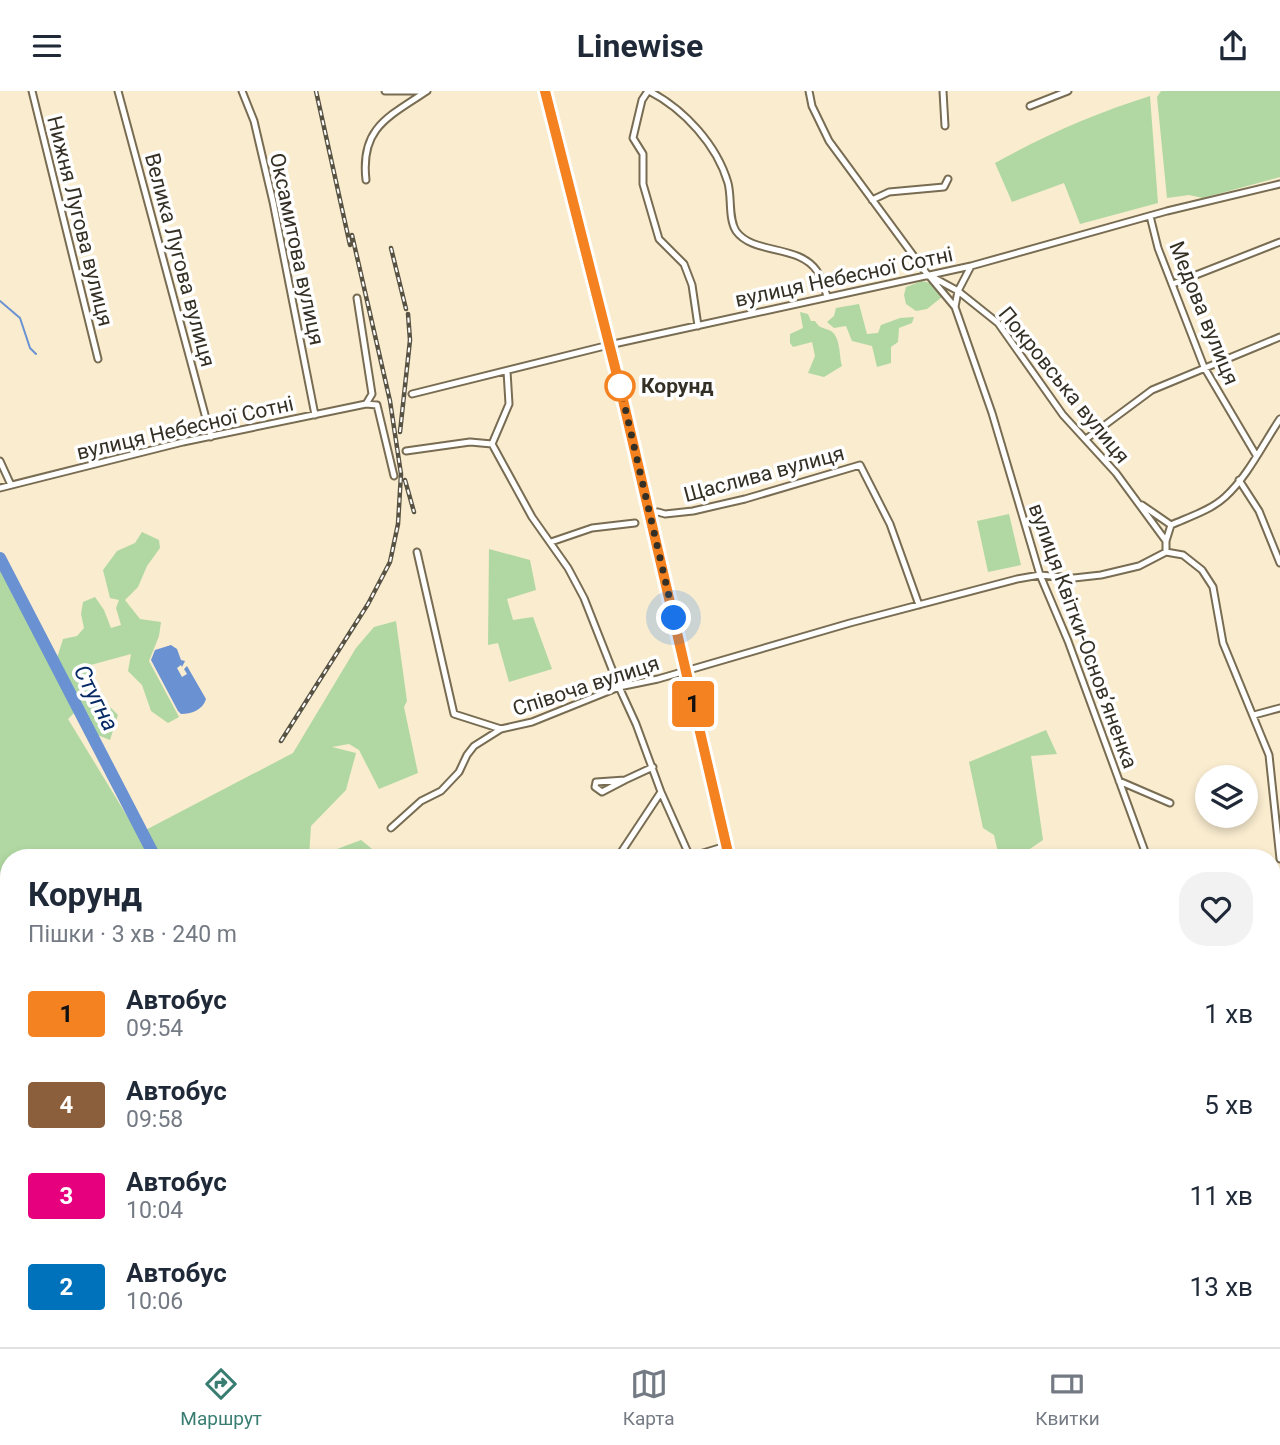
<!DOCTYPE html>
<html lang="uk">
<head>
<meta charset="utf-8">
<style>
  body { margin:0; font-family:Roboto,sans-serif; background:#f2f2f3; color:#1f2937; height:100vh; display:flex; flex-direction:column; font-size:26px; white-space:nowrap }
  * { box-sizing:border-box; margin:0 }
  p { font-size:23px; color:#747a83 }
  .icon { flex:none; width:38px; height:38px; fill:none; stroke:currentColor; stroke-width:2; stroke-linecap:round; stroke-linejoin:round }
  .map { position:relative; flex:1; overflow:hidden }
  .sheet { position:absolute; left:0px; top:758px; width:1281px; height:499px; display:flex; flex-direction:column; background:#fff; border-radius:28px 28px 0 0; box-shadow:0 4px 10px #0003 }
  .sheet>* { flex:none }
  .badge { padding:0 14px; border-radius:5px; font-size:24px; line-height:46px }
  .buttons { position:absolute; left:1195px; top:674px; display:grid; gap:14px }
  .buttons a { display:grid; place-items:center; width:63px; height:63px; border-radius:50%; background:#fff; box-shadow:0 4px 10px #0003; font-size:35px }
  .you { position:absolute; width:35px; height:35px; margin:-18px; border:5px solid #fff; border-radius:50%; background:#1a73e8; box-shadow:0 0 0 10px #1a73e833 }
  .map>.badge { position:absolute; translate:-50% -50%; box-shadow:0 0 0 4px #fff }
  .round { display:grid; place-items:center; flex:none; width:74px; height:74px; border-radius:28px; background:#f2f2f3 }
  .overview { display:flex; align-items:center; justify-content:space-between; height:119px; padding:0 28px }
  h1 { font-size:33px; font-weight:700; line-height:52px }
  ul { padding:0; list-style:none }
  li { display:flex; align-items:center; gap:21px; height:91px; padding:0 28px }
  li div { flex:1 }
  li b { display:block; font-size:26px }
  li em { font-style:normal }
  li .badge { min-width:77px; font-weight:700; text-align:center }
  header { display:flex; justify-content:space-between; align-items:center; height:91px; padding:0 28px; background:#fff; font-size:32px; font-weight:700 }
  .tab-bar { display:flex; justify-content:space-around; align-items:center; height:98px; border-top:2px solid #e0e1e3; background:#fff; font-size:19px; color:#747a83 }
  .tab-bar a { display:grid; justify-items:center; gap:4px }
  .tab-bar .on { color:#397d72 }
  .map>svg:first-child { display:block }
  .green { fill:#b1d8a2 }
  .water { fill:#6a92d2 }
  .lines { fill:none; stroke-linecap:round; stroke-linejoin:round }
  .stream { stroke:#6a92d2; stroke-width:2 }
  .river { stroke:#6a92d2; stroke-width:12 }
  .street-casing { stroke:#786c52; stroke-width:9 }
  .primary-casing { stroke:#fff; stroke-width:12 }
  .street { stroke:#fff; stroke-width:5 }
  .primary { stroke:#f5b7c7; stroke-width:9 }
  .rail-casing { stroke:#585243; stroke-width:4.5 }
  .rail { stroke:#fff; stroke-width:2; stroke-dasharray:5; stroke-linecap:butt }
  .line-casing { stroke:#fff; stroke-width:16 }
  .line { stroke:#f58220; stroke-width:10 }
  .walk { stroke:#353025; stroke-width:7; stroke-dasharray:0 12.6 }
  .stop-dot { fill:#fff; stroke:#f58220; stroke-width:3.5 }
  .labels { text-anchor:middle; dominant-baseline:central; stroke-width:7; stroke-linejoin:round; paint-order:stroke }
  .street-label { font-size:21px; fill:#353025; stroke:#fff }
  .stop-label { font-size:21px; font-weight:bold; fill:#353025; stroke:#fff; text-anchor:start }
  .water-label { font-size:23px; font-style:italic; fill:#052a63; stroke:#fff }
</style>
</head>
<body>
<header><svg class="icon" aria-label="menu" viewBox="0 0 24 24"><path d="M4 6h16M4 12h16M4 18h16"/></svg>Linewise<svg class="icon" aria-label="share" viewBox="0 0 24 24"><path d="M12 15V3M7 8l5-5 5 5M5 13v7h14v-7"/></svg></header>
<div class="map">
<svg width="1280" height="1256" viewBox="0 0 1280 1256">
  <rect width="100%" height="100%" fill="#f9eccf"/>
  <path class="green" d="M1161 0H1280V86L1203 107 1189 104 1167 107 1157 6Z
    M1150 5 1158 112 1080 133 1064 92 1012 111 995 72C1048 43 1093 23 1150 5Z
    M922 190 930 192 942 206 927 218 916 220 906 213 904 204 906 196Z
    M859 213 867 243 878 242 881 234 900 227 914 226 912 232 899 237 898 251 891 256V272L877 276 872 255 852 250 846 235 834 237 827 231 834 225 836 217Z
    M800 221 808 223 811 230H815C820 238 823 236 831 240 841 247 839 265 842 275L824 286 808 282 815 265 812 251 793 256 790 252V243L803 237Z
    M1009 423 1021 474 988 481 977 430Z
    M142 441 159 449 160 457 147 475 138 496 125 509 140 528 161 531 159 545 149 570 179 626 168 632 151 620 142 594 128 580 131 563 87 575 96 602 118 624 110 649 95 643 57 567 63 548 77 545 84 537 81 523 83 511 95 506 104 519 111 537 121 534 116 517 119 509 110 507 103 479 117 460 135 452Z
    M489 458 530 469 536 499 507 508 513 529 533 526 552 578 509 591 498 552 488 554Z
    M0 478 75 621 68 628 138 743 293 662 356 557 374 536 396 530 407 610 404 616 418 682 379 698 359 659 349 653 332 656 356 662 346 699 311 735 309 766H9V889L4 886 0 887Z
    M1046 639 1057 663 1031 665 1043 749 1018 766H999L994 744 983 737 969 671Z
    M361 749 382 766H316Z
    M9 926V1004L0 1005V934Z
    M0 1138 9 1140V1248H70L71 1256H34L31 1250 10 1251 0 1242Z
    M136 1248H149L153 1254 120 1256Z"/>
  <path class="water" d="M171 554 177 558 181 569 185 570 182 576 181 574 177 577 182 586 187 583 184 578 187 575 206 608C203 619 191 623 181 623L178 620 151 569 155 559Z"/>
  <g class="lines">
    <path class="stream" d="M0 210 20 227 30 257 36 263
      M0 994 9 993
      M171 1248 191 1256
      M133 1256 151 1248"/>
    <path class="river" d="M0 467 155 766
      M118 1256V1248"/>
    <g class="street-casing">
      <path id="street" d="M32 0 98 268
        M118 0 211 346
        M242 0 254 30 273 111 315 324
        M385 0H424
        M648 0 642 9 633 47 643 63V93L659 148 684 173 692 194 698 235
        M649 0C684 18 717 54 728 92 732 107 728 127 736 140 753 164 799 153 817 180 822 187 824 197 827 205
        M809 0 812 15 829 50 927 183 958 200 998 232 1063 324 1116 382 1166 450
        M943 0 945 35
        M1030 15 1068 0
        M366 89C360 37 388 26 427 0
        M872 109 889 101 944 96 948 88
        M1150 125 1158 157 1204 276 1256 364
        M971 175 958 200 955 216 992 322 1040 484 1068 550 1147 766
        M930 186 955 216
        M1173 193 1280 151
        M357 207 372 303 366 313
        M412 303 609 254 971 175 1167 120 1280 93
        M1086 348 1152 299 1280 246
        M492 353 509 313 507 280
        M406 360 470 351 492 353 532 426 568 477 584 507 619 596 636 633 661 701 690 766
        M0 370 11 394
        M1239 389 1259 420 1280 472
        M0 397 183 351 366 313 377 314 394 385
        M1142 414 1171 434
        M649 422 658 421 665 423 693 420 745 408 860 374 890 433 919 514
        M551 451 592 437 635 432
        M417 461 454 623 501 638 532 631 619 596 658 588 850 532 1017 488 1040 484 1074 487 1101 484 1139 475 1166 461V450L1171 434C1189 426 1211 419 1225 406 1248 385 1263 353 1280 328
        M1166 461 1183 464 1202 479 1213 496 1223 552 1269 664 1280 768
        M1254 624 1280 617
        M625 689 602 701 595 696 596 691 625 689 653 676
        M1119 690 1170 712
        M391 737 421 710 441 700 459 681 467 664 474 655 501 638
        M618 766 661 701
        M690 766 726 755
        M1272 814 1280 792
        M1272 883 1280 880
        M1272 885 1280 891
        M1272 962 1280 1037
        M1280 1104 1276 1180 1280 1187
        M0 1128 9 1129
        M77 1248 79 1256
        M163 1248 164 1256
        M307 1248 313 1250V1256
        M1062 1248 1069 1256
        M1200 1256 1206 1248"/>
    </g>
    <g class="primary-casing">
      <path id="primary" d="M545 0 620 296 729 766
        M727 1256V1248"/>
    </g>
    <use href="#street" class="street"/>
    <use href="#primary" class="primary"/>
    <g class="rail-casing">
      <path id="rail" d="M316 0 350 154
        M391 157 406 218
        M400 341 410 249 408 223
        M405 389 414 421
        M281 650 368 513 390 471 398 433 401 383 390 310 352 144"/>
    </g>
    <use href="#rail" class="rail"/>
  </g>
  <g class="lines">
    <g class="line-casing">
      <path id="line" d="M545 0 620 296 729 766"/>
    </g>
    <use href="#line" class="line"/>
    <path class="walk" d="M620 295 674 527"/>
  </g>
  <circle class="stop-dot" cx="620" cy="295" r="14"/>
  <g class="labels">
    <g class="street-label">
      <text transform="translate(80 130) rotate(76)">Нижня Лугова вулиця</text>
      <text transform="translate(297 158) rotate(78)">Оксамитова вулиця</text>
      <text transform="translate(180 169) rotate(75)">Велика Лугова вулиця</text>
      <text transform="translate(844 186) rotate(-12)">вулиця Небесної Сотні</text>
      <text transform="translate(1204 222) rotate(68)">Медова вулиця</text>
      <text transform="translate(1064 294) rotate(51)">Покровська вулиця</text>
      <text transform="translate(185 337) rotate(-13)">вулиця Небесної Сотні</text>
      <text transform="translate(764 383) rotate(-15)">Щаслива вулиця</text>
      <text transform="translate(1083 545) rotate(70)">вулиця Квітки-Основʼяненка</text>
      <text transform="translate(586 595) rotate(-18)">Співоча вулиця</text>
    </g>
    <g class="stop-label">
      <text x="641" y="295">Корунд</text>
    </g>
    <g class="water-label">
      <text transform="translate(96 607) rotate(63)">Стугна</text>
    </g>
  </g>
</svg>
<div class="buttons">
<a><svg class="icon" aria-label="layers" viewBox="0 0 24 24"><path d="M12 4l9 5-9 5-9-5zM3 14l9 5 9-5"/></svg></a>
</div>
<div class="you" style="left:674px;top:527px"></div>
<b class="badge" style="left:693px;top:613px;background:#f58220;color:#111">1</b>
<section class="sheet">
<div class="overview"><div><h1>Корунд</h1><p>Пішки · 3 хв · 240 m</p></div><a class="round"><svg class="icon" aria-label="heart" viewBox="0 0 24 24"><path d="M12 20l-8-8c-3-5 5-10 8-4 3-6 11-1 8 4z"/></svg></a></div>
<ul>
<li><span class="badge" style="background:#f58220;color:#111">1</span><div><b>Автобус</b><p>09:54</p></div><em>1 хв</em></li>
<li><span class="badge" style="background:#8b5e3c;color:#fff">4</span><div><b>Автобус</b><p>09:58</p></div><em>5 хв</em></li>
<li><span class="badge" style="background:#e6007e;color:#fff">3</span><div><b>Автобус</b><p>10:04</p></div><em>11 хв</em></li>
<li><span class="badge" style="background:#0072bc;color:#fff">2</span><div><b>Автобус</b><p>10:06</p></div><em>13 хв</em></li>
</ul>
</section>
</div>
<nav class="tab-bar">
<a class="on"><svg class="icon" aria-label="directions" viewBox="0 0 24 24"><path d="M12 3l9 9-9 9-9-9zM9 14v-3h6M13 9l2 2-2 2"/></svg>Маршрут</a>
<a><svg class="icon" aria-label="map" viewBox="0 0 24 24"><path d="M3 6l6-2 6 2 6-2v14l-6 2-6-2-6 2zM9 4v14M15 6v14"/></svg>Карта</a>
<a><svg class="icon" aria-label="tickets" viewBox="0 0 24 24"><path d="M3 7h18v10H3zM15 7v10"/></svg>Квитки</a>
</nav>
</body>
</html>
